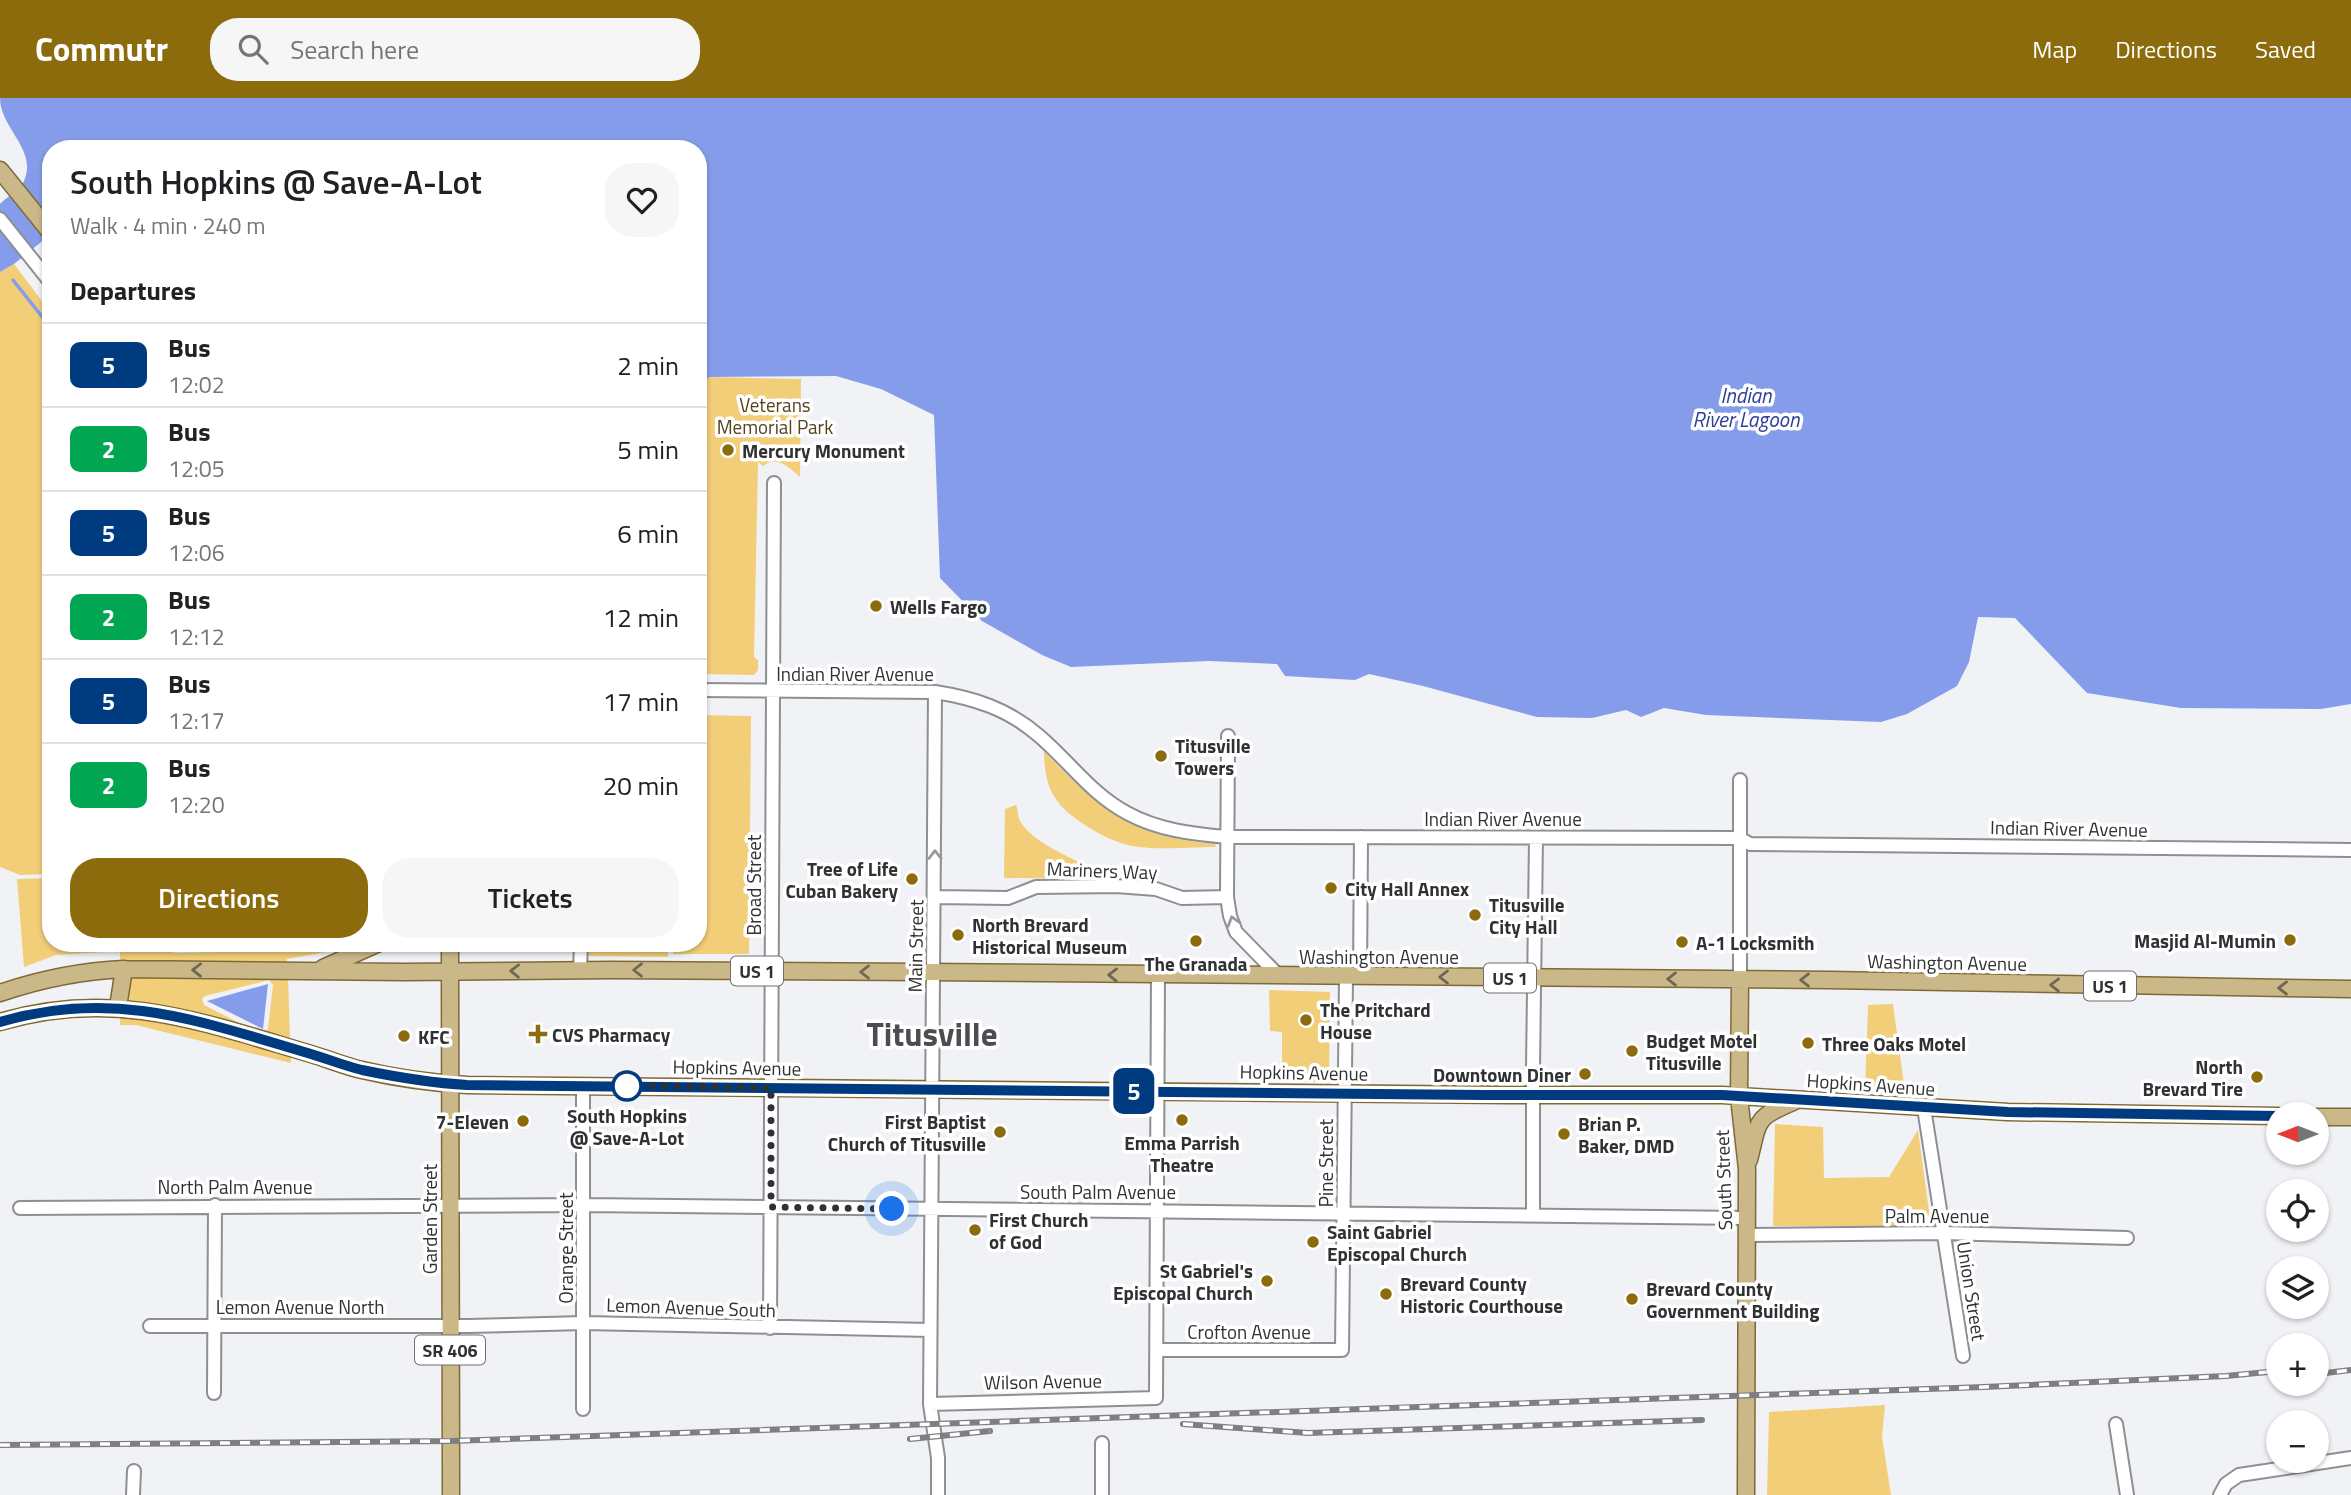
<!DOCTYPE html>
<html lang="en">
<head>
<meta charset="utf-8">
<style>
  body { margin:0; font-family:"Titillium Web",sans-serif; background:#f6f6f6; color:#202124; height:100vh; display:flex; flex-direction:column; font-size:26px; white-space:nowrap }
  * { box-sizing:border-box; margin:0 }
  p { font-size:23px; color:#757577 }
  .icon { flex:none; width:38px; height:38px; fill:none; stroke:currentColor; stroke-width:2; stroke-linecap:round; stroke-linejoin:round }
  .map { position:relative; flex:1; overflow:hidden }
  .panel { position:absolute; left:42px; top:42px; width:665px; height:812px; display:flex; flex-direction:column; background:#fff; border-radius:28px; box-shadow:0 2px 5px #0004 }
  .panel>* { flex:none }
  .badge { padding:0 14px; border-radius:10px; font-size:24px; line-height:46px }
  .needle { width:46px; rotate:270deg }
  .controls { position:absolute; left:2266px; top:1004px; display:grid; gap:14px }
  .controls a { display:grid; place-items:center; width:63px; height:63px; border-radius:50%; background:#fff; box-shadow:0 2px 5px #0004; font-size:35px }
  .you { position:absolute; width:35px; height:35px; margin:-18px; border:5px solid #fff; border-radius:50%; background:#1a73e8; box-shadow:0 0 0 10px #1a73e833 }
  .map>.badge { position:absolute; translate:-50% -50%; box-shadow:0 0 0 4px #fff }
  h2 { padding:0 28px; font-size:26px; line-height:63px }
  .round { display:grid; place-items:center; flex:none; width:74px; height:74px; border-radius:28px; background:#f6f6f6 }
  .head { display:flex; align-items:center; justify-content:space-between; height:119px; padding:0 28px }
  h1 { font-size:33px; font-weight:600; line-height:52px }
  .button { display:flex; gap:14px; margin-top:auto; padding:14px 28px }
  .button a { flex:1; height:80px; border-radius:28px; background:#8b6b0b; color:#fff; font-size:28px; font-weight:600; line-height:80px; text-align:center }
  .button a+a { background:#f6f6f6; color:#202124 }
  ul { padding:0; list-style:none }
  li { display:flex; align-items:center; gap:21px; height:84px; padding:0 28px; border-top:2px solid #e0e0e0 }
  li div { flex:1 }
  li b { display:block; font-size:26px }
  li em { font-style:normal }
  li .badge { min-width:77px; font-weight:700; text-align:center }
  header { display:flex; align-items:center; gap:42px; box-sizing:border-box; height:98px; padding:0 35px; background:#8b6b0b; color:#fff }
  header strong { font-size:33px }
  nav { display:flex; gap:38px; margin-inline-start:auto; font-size:24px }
  .search { width:490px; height:63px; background:#f6f6f6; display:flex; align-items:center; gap:18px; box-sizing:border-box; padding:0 24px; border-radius:28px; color:#757577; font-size:26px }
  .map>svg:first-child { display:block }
  .green { fill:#f2ce79 }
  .water { fill:#859cea }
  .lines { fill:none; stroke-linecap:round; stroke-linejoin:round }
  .stream { stroke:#859cea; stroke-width:3.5 }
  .minor-casing { stroke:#8d8f92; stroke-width:16 }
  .major-casing { stroke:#7f6a37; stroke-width:19 }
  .minor { stroke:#fff; stroke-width:12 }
  .major { stroke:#cbb889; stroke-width:16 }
  .rail-casing { stroke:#7e7f81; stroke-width:6 }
  .rail { stroke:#fff; stroke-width:3.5; stroke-dasharray:10; stroke-linecap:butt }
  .oneway { stroke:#989898 }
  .oneway2 { stroke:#6e6755 }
  .line-casing { stroke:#fff; stroke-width:16 }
  .line { stroke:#003b80; stroke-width:10 }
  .walk { stroke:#303132; stroke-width:7; stroke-dasharray:0 12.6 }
  .poi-dot { fill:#8b6b0b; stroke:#fff; stroke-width:2.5 }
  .stop-dot { fill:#fff; stroke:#003b80; stroke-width:3.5 }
  .labels { text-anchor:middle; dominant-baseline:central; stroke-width:7; stroke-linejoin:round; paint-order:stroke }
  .shield { fill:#fff; stroke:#6e6f70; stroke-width:2 }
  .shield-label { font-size:18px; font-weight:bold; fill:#303132 }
  .park-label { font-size:19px; fill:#54441e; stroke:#fff }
  .poi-label { font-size:19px; font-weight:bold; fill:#303132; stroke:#fff; text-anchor:start }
  .street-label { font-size:19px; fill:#303132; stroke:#fff }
  .stop-label { font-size:19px; font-weight:bold; fill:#303132; stroke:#fff }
  .water-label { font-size:21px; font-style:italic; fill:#2f409a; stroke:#fff }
  .town-label { font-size:33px; font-weight:bold; fill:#4c4d51; stroke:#fff }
</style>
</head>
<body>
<header>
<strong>Commutr</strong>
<div class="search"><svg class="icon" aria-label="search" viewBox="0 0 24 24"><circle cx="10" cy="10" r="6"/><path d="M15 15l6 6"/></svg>Search here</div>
<nav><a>Map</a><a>Directions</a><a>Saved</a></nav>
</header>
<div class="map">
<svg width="2351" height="1397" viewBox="0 0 2351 1397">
  <rect width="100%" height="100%" fill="#f1f2f6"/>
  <path class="green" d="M14 166 51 215V776L20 777 0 769V174Z
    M709 279 801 281 800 379C788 369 777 357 763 368L758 364 754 559 758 562V572L754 577 698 576 702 289Z
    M698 617 751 618 749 856H673V845H698Z
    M1044 653C1100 712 1132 738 1215 746L1216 749C1190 749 1152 753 1128 747 1116 744 1103 738 1093 732 1058 711 1044 695 1044 653Z
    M1016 707C1018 712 1018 719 1020 723 1032 746 1088 769 1112 776V781L1004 780 1005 711Z
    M51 780V845H144L176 855 267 853 296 845H349V850L287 861V868L120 865V853L56 857 24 869 17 781Z
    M587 845H668V859L587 858Z
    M130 876 288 878 290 944 265 935 268 931 273 887 269 882 205 898 202 901 204 907 259 935 129 905Z
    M1269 892 1330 894 1329 984H1282V934L1270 933Z
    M1893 906 1905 994H1865L1868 907Z
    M120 915 149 918 291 956V965L136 927H120Z
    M1775 1026 1823 1029 1824 1080 1889 1079 1918 1032 1931 1128H1773Z
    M1885 1307 1882 1339 1891 1397H1767L1769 1314Z"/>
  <path class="water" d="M0 0H2351V606L2321 611 2181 610 2087 595 2015 520 1978 519 1969 564 1957 588 1907 616 1881 624 1706 617 1664 610 1641 619 1626 612 1592 620 1537 619 1423 588 1369 576 1355 582 1285 578 1277 566 1209 563 1071 569 1042 557 982 523 940 480 934 317 881 291 836 278 709 279 702 289 701 389 698 394V51H51V136L14 166 0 174V106C7 99 21 91 24 83 38 52 0 30 0 0Z
    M268 886 263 931 207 903Z"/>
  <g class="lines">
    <path class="stream" d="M13 182 51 230"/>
    <g class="minor-casing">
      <path id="minor" d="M0 121 51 185
        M698 592 935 594C974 600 1008 611 1038 637 1069 663 1091 696 1127 715 1158 732 1192 736 1227 739L1739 740 1750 746 2351 752
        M935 594 930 1306 938 1360V1397
        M1228 638 1227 799 1230 818 1236 834 1279 878
        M1740 682V881
        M935 799 1008 800 1036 789 1116 788 1156 791 1182 800 1227 799
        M580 873 581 845
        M1360 879 1361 739
        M583 989V1311
        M1924 1010 1963 1258
        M20 1110 584 1107 1746 1120
        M1533 1116V969L1536 740
        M1746 1137 1944 1135 2127 1140
        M150 1228H468L584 1225 930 1232
        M770 1230 774 385
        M1157 1252H1342L1346 879
        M214 1295 215 1107
        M930 1306 1156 1300 1158 877
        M2116 1326 2127 1397
        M1102 1345V1397
        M133 1397 134 1373
        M2220 1397 2226 1386 2239 1377 2351 1360"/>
    </g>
    <g class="major-casing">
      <path id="major" d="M0 72 51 135
        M450 845 451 1397
        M323 870 379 845
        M1740 881 1739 999 1747 1071 1746 1397
        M0 895C41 881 81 873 124 871L405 874 611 872 924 874 1829 882 2351 891
        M118 909 124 871
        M0 924C114 890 202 924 311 956 328 961 345 968 362 972 396 980 432 985 467 987L1509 997H1722L2008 1014 2278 1018
        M2317 1019H2351
        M1749 1062C1759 1023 1754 1020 1793 1004"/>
    </g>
    <use href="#minor" class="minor"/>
    <use href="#major" class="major"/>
    <g class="rail-casing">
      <path id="rail" d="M2317 1276 2351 1272
        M1183 1326 1308 1335 1702 1322
        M910 1341 990 1333
        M0 1347 451 1343 1984 1289 2226 1278 2278 1273"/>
    </g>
    <use href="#rail" class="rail"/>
  </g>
  <defs><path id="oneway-chevron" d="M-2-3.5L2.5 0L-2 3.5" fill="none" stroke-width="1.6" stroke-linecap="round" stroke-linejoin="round" transform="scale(1.75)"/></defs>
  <g class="oneway">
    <use href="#oneway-chevron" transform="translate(935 757) rotate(-90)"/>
    <use href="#oneway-chevron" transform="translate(1233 823) rotate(-107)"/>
  </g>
  <g class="oneway2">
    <use href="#oneway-chevron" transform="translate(197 872) rotate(-179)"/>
    <use href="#oneway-chevron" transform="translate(638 872) rotate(-180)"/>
    <use href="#oneway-chevron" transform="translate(515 873) rotate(-179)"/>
    <use href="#oneway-chevron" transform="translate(865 874) rotate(-180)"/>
    <use href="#oneway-chevron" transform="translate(1113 877) rotate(-179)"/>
    <use href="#oneway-chevron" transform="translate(1444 879) rotate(-180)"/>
    <use href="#oneway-chevron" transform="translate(1672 881) rotate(-180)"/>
    <use href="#oneway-chevron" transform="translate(1805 882) rotate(-180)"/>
    <use href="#oneway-chevron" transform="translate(2055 887) rotate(-179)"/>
    <use href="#oneway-chevron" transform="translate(2283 890) rotate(-179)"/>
  </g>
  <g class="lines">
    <g class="line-casing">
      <path id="line" d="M0 924C115 890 202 924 311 956 328 961 345 968 362 972 396 979 432 985 467 987L1484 997H1722L2008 1014 2278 1018"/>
    </g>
    <use href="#line" class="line"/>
    <path class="walk" d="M627 988 771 990V1109L892 1111"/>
  </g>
  <g class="poi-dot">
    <circle cx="728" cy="352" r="7"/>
    <circle cx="876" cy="508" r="7"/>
    <circle cx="1161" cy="658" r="7"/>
    <circle cx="912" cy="781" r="7"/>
    <circle cx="1331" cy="790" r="7"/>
    <circle cx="1475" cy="817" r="7"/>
    <circle cx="958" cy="837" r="7"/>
    <circle cx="2290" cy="842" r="7"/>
    <circle cx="1196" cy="843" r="7"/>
    <circle cx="1682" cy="844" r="7"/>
    <circle cx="1306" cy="922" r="7"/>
    <path d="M534.5 925.5h7v7h7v7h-7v7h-7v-7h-7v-7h7z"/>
    <circle cx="404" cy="938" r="7"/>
    <circle cx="1808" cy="945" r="7"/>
    <circle cx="1632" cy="953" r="7"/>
    <circle cx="1585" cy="976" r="7"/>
    <circle cx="2257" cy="979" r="7"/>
    <circle cx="1182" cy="1022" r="7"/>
    <circle cx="523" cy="1023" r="7"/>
    <circle cx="1000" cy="1034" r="7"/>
    <circle cx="1564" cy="1036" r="7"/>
    <circle cx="975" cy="1132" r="7"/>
    <circle cx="1313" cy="1144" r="7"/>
    <circle cx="1267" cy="1183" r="7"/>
    <circle cx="1386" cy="1196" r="7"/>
    <circle cx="1632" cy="1201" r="7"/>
  </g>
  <circle class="stop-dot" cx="627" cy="988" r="14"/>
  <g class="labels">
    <g class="shield">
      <rect x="731" y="858.5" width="52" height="29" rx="5"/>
      <rect x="1484" y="865.5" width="52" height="29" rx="5"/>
      <rect x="2084" y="873.5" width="52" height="29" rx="5"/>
      <rect x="415" y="1237.5" width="70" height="29" rx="5"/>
    </g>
    <g class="shield-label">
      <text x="757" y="873">US 1</text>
      <text x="1510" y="880">US 1</text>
      <text x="2110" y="888">US 1</text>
      <text x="450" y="1252">SR 406</text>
    </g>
    <g class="park-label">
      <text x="775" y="306">Veterans<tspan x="775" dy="22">Memorial Park</tspan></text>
    </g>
    <g class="poi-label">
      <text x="742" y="352">Mercury Monument</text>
      <text x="890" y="508">Wells Fargo</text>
      <text x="1175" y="647">Titusville<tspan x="1175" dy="22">Towers</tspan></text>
      <text x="898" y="770" text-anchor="end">Tree of Life<tspan x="898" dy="22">Cuban Bakery</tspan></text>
      <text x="1345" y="790">City Hall Annex</text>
      <text x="1489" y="806">Titusville<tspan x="1489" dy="22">City Hall</tspan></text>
      <text x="972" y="826">North Brevard<tspan x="972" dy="22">Historical Museum</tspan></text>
      <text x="2276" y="842" text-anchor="end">Masjid Al-Mumin</text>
      <text x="1696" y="844">A-1 Locksmith</text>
      <text x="1196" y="865" text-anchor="middle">The Granada</text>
      <text x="1320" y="911">The Pritchard<tspan x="1320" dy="22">House</tspan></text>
      <text x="552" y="936">CVS Pharmacy</text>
      <text x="418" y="938">KFC</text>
      <text x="1646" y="942">Budget Motel<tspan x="1646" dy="22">Titusville</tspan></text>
      <text x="1822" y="945">Three Oaks Motel</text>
      <text x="2243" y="968" text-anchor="end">North<tspan x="2243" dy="22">Brevard Tire</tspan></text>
      <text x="1571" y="976" text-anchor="end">Downtown Diner</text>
      <text x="509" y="1023" text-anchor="end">7-Eleven</text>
      <text x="986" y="1023" text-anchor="end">First Baptist<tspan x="986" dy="22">Church of Titusville</tspan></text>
      <text x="1578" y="1025">Brian P.<tspan x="1578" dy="22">Baker, DMD</tspan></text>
      <text x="1182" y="1044" text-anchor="middle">Emma Parrish<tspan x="1182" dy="22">Theatre</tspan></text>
      <text x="989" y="1121">First Church<tspan x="989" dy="22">of God</tspan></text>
      <text x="1327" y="1133">Saint Gabriel<tspan x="1327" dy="22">Episcopal Church</tspan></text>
      <text x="1253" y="1172" text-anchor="end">St Gabriel's<tspan x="1253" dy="22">Episcopal Church</tspan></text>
      <text x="1400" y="1185">Brevard County<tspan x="1400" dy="22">Historic Courthouse</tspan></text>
      <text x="1646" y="1190">Brevard County<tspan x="1646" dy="22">Government Building</tspan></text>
    </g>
    <g class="street-label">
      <text x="855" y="575">Indian River Avenue</text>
      <text x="1503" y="720">Indian River Avenue</text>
      <text transform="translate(2069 730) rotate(1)">Indian River Avenue</text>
      <text transform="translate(1102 772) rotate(2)">Mariners Way</text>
      <text transform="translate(753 787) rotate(-90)">Broad Street</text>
      <text transform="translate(915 848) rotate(-89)">Main Street</text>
      <text x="1379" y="858">Washington Avenue</text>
      <text transform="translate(1947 864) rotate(1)">Washington Avenue</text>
      <text transform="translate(737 969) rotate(1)">Hopkins Avenue</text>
      <text transform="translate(1304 974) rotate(1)">Hopkins Avenue</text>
      <text transform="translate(1871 986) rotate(4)">Hopkins Avenue</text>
      <text transform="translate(1325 1065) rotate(-90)">Pine Street</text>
      <text transform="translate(1723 1082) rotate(-92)">South Street</text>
      <text x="235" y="1088">North Palm Avenue</text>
      <text x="1098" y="1093">South Palm Avenue</text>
      <text x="1937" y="1117">Palm Avenue</text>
      <text transform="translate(429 1121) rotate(-90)">Garden Street</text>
      <text transform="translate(565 1150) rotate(-90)">Orange Street</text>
      <text transform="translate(1972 1193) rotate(81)">Union Street</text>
      <text x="300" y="1208">Lemon Avenue North</text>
      <text transform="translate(691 1209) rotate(2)">Lemon Avenue South</text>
      <text x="1249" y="1233">Crofton Avenue</text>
      <text transform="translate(1043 1283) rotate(-1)">Wilson Avenue</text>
    </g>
    <g class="stop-label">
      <text x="627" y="1017">South Hopkins<tspan x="627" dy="22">@ Save-A-Lot</tspan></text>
    </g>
    <g class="water-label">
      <text x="1746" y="297">Indian<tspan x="1746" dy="24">River Lagoon</tspan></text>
    </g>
    <g class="town-label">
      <text x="932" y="936">Titusville</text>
    </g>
  </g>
</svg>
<div class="controls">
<a><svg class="needle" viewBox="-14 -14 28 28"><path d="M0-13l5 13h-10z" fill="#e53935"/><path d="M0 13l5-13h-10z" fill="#757577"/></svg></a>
<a><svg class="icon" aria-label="locate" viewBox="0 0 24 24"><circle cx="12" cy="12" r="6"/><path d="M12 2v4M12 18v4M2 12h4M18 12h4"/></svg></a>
<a><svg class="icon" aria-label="layers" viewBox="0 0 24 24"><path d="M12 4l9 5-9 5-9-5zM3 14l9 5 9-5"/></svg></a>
<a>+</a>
<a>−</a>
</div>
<div class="you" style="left:892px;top:1111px"></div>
<b class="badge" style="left:1134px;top:993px;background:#003b80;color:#fff">5</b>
<section class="panel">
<div class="head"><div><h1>South Hopkins @ Save-A-Lot</h1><p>Walk · 4 min · 240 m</p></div><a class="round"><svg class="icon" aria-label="heart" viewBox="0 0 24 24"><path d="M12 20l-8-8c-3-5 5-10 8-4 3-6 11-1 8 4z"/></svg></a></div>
<h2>Departures</h2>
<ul>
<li><span class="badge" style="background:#003b80;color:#fff">5</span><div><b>Bus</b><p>12:02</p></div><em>2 min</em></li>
<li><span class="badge" style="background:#00a651;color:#fff">2</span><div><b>Bus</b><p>12:05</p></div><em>5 min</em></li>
<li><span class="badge" style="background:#003b80;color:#fff">5</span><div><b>Bus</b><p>12:06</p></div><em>6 min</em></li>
<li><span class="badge" style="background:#00a651;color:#fff">2</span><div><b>Bus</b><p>12:12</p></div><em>12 min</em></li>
<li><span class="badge" style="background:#003b80;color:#fff">5</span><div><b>Bus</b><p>12:17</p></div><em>17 min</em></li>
<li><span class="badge" style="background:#00a651;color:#fff">2</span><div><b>Bus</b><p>12:20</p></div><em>20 min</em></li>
</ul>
<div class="button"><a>Directions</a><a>Tickets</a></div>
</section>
</div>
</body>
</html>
